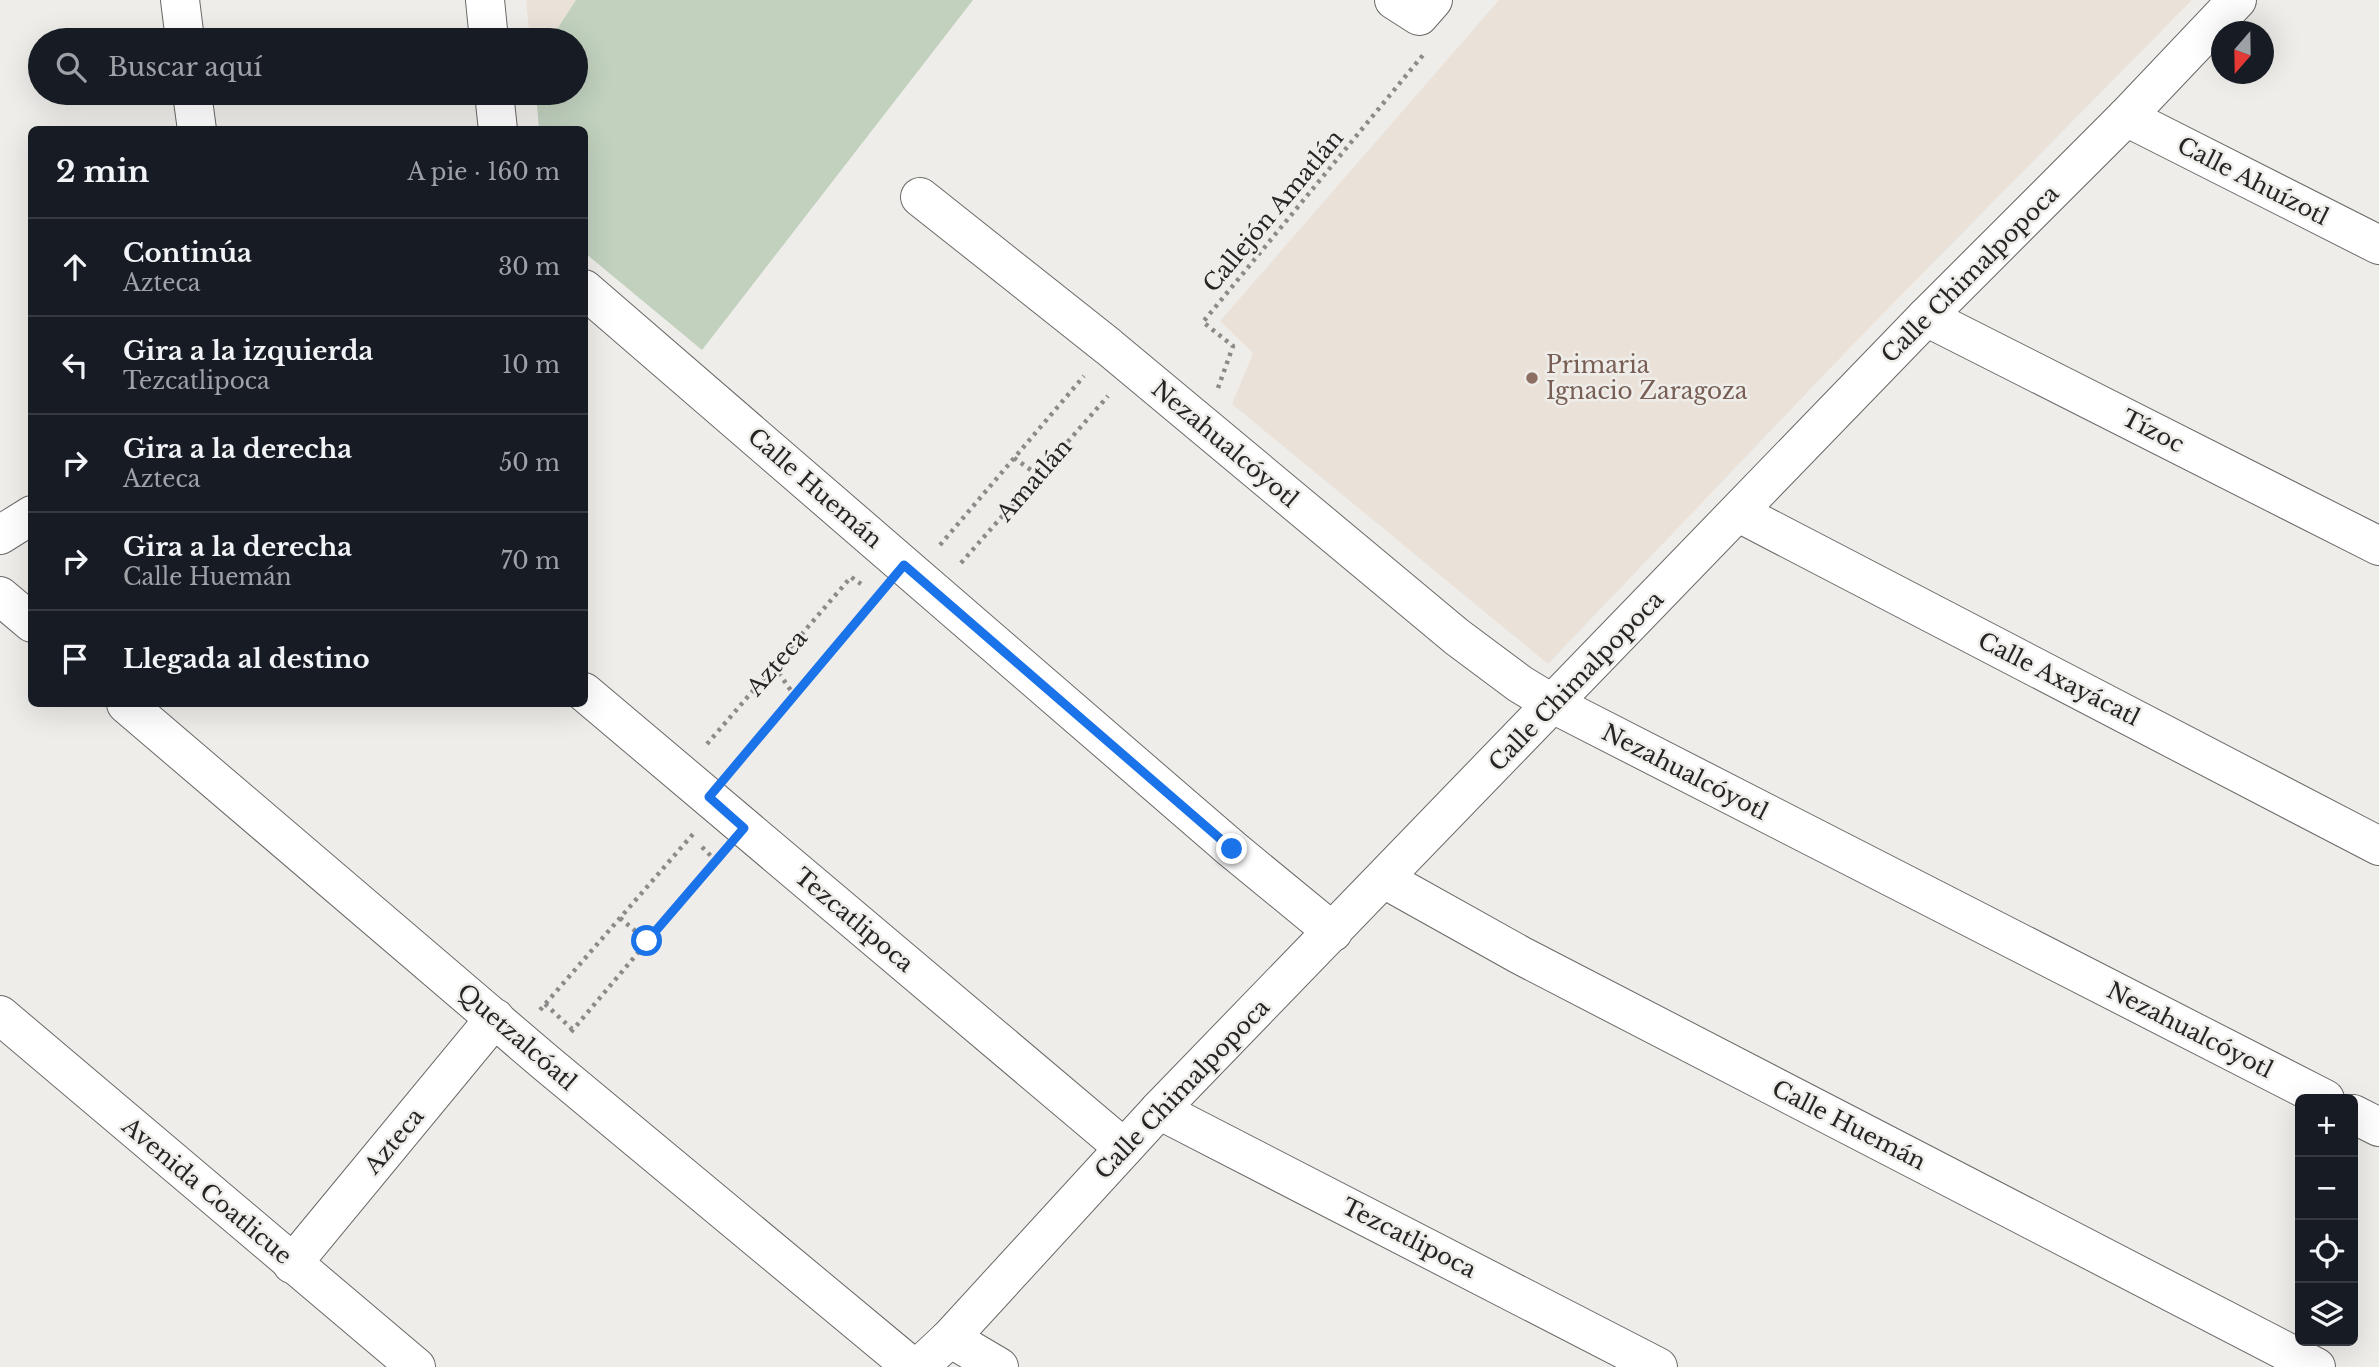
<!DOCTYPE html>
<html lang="es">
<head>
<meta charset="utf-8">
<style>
	:root { --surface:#171b24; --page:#242831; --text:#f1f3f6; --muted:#9ea1a6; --line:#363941 }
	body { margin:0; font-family:"Libre Baskerville",serif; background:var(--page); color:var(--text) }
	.controls { position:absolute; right:21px; bottom:21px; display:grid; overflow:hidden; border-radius:10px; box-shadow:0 7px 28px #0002 }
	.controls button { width:63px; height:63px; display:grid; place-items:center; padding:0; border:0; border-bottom:2px solid var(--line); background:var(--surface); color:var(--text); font:35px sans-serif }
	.compass { position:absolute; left:2211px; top:21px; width:63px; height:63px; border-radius:50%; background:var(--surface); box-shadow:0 7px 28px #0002; rotate:200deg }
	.stop { position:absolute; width:21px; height:21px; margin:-16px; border:5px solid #1a73e8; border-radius:50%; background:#fff }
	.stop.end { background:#1a73e8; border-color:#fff; box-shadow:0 2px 7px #0008 }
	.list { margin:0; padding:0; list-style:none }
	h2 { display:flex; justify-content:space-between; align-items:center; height:91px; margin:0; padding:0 28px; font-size:30px }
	h2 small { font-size:23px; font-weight:400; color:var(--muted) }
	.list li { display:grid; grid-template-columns:46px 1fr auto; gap:21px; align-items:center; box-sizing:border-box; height:98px; padding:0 28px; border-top:2px solid var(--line) }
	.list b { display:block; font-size:26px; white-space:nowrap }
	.list p { margin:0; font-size:23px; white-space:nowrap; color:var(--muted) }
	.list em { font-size:23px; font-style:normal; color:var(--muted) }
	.icon { flex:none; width:38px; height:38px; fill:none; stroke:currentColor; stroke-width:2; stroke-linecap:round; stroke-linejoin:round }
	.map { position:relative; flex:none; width:2379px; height:1367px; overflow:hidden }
	.search { position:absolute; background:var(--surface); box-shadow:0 7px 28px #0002; left:28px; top:28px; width:560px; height:77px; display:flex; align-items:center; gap:18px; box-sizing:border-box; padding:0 24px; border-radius:38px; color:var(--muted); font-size:26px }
	.panel { position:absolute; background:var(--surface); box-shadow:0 7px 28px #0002; left:28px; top:126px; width:560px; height:581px; border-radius:10px }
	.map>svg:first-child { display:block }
	.built { fill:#eae2d9 }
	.green { fill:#c1d1be }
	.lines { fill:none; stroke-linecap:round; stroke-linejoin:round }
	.street-casing { stroke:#6b6967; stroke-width:40 }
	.secondary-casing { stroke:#6b6967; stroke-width:40 }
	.path { stroke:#8d8b89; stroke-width:4.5; stroke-dasharray:3.5 5; stroke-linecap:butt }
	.street { stroke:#fff; stroke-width:38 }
	.secondary { stroke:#fff; stroke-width:38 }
	.route { stroke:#1a73e8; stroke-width:9 }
	.education-dot { fill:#8d6e63; stroke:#efedea; stroke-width:2.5 }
	.labels { text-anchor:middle; stroke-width:5; stroke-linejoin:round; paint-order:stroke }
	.street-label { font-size:23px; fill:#262524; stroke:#efedea }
	.education-label { font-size:23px; fill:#785e54; stroke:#efedea; text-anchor:start }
</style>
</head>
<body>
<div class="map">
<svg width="2379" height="1367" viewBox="0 0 2379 1367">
	<rect width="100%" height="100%" fill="#efedea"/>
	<g class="built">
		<path d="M 526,0 L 576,0 L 550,40 L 530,40 Z"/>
		<path d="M 1499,0 L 2192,0 L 1864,333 L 1548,664 L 1232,404 L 1253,353 L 1220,321 Z"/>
	</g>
	<path class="green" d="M 576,0 L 973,0 L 702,350 L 585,253 L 584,130 L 539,129 L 536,93 L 576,93 L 576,40 L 550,40 Z"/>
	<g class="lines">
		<g class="street-casing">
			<g id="street">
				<path d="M 180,0 L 185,40"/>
				<path d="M 485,0 L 489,40"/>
				<path d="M 1394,0 L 1419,16 L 1433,0"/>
				<path d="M 192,93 L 197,130"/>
				<path d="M 494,93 L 498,130"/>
				<path d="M 2126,117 L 2379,245"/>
				<path d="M 920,197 L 1109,347 L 1457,637 L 1520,684 L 1553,704 L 2325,1099"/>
				<path d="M 584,289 L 1232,849 L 1333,932"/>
				<path d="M 1926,317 L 2379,546"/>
				<path d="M 1739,513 L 2379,846"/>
				<path d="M 0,535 L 32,515"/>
				<path d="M 0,596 L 32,623"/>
				<path d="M 584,692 L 1124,1148"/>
				<path d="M 126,704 L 545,1062 L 912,1367"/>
				<path d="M 1384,879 L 1520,955 L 2316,1367"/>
				<path d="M 1159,1110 L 1658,1367"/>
				<path d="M 2353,1114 L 2379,1127"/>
				<path d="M 292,1264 L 495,1018"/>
				<path d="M 950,1338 L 999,1367"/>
			</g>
		</g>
		<g class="secondary-casing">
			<g id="secondary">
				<path d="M 0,1015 L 416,1367"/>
				<path d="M 919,1367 L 950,1338 L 1159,1110 L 1926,317 L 2126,117 L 2237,0"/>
			</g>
		</g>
		<g class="path">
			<path d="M 1218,388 L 1233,346 L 1203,322 L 1423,55"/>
			<path d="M 1014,458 L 1038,475"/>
			<path d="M 940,545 L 1084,376"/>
			<path d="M 961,563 L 1108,396"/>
			<path d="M 774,666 L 794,695"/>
			<path d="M 707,744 L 851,577 L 861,584"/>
			<path d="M 734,767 L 880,595"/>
			<path d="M 702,847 L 716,861"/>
			<path d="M 620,918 L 647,941"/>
			<path d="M 545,1004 L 572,1029"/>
			<path d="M 540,1010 L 693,834"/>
			<path d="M 571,1032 L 719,857"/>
		</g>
		<use href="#street" class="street"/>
		<use href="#secondary" class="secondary"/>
	</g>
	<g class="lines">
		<path class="route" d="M 647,941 L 744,828 L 709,797 L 904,565 L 1232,849"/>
	</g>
	<circle class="education-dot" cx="1532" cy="378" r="7"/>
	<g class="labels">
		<g class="street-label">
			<text transform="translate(2253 181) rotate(27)" y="8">Calle Ahuízotl</text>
			<text transform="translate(1273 211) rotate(-50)" y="8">Callejón Amatlán</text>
			<text transform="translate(1970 274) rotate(-45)" y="8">Calle Chimalpopoca</text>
			<text transform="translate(2153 431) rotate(27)" y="8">Tízoc</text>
			<text transform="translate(1225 444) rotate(40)" y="8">Nezahualcóyotl</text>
			<text transform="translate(1034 480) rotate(-49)" y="8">Amatlán</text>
			<text transform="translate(815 488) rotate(41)" y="8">Calle Huemán</text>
			<text transform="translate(777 663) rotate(-49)" y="8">Azteca</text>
			<text transform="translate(2059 679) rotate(27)" y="8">Calle Axayácatl</text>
			<text transform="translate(1576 681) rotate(-46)" y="8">Calle Chimalpopoca</text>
			<text transform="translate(1685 772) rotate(27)" y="8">Nezahualcóyotl</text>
			<text transform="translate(854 920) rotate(40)" y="8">Tezcatlipoca</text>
			<text transform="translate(2190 1030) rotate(27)" y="8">Nezahualcóyotl</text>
			<text transform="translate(517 1037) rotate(41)" y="8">Quetzalcóatl</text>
			<text transform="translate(1182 1089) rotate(-46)" y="8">Calle Chimalpopoca</text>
			<text transform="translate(1849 1125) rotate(27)" y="8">Calle Huemán</text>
			<text transform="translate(394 1141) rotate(-50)" y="8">Azteca</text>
			<text transform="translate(207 1191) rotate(40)" y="8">Avenida Coatlicue</text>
			<text transform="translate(1409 1238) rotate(27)" y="8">Tezcatlipoca</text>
		</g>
		<g class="education-label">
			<text x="1546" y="373">Primaria<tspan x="1546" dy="26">Ignacio Zaragoza</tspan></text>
		</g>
	</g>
</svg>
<div class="controls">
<button>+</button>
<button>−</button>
<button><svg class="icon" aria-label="locate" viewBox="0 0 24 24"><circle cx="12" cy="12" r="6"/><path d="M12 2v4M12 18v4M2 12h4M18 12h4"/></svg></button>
<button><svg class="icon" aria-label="layers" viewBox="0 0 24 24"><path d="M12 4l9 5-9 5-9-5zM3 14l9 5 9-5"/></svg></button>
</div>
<svg class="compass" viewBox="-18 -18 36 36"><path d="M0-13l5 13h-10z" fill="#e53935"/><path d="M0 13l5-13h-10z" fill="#9ea1a6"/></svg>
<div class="stop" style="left:647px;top:941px"></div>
<div class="stop end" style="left:1232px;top:849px"></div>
<div class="search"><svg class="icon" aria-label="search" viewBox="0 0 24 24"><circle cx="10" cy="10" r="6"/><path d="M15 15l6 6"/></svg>Buscar aquí</div>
<section class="panel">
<h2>2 min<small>A pie · 160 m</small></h2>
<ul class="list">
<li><svg class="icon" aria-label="ahead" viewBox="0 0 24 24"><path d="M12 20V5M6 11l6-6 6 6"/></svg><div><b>Continúa</b><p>Azteca</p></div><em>30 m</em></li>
<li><svg class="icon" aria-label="left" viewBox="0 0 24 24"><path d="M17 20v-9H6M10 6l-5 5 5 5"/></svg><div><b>Gira a la izquierda</b><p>Tezcatlipoca</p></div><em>10 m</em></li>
<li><svg class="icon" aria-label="right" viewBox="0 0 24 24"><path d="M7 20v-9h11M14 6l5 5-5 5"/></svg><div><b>Gira a la derecha</b><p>Azteca</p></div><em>50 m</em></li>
<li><svg class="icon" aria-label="right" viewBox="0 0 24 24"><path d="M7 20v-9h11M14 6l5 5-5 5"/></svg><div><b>Gira a la derecha</b><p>Calle Huemán</p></div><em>70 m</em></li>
<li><svg class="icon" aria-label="arrive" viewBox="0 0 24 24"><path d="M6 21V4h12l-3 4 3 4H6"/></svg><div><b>Llegada al destino</b></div></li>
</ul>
</section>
</div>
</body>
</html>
